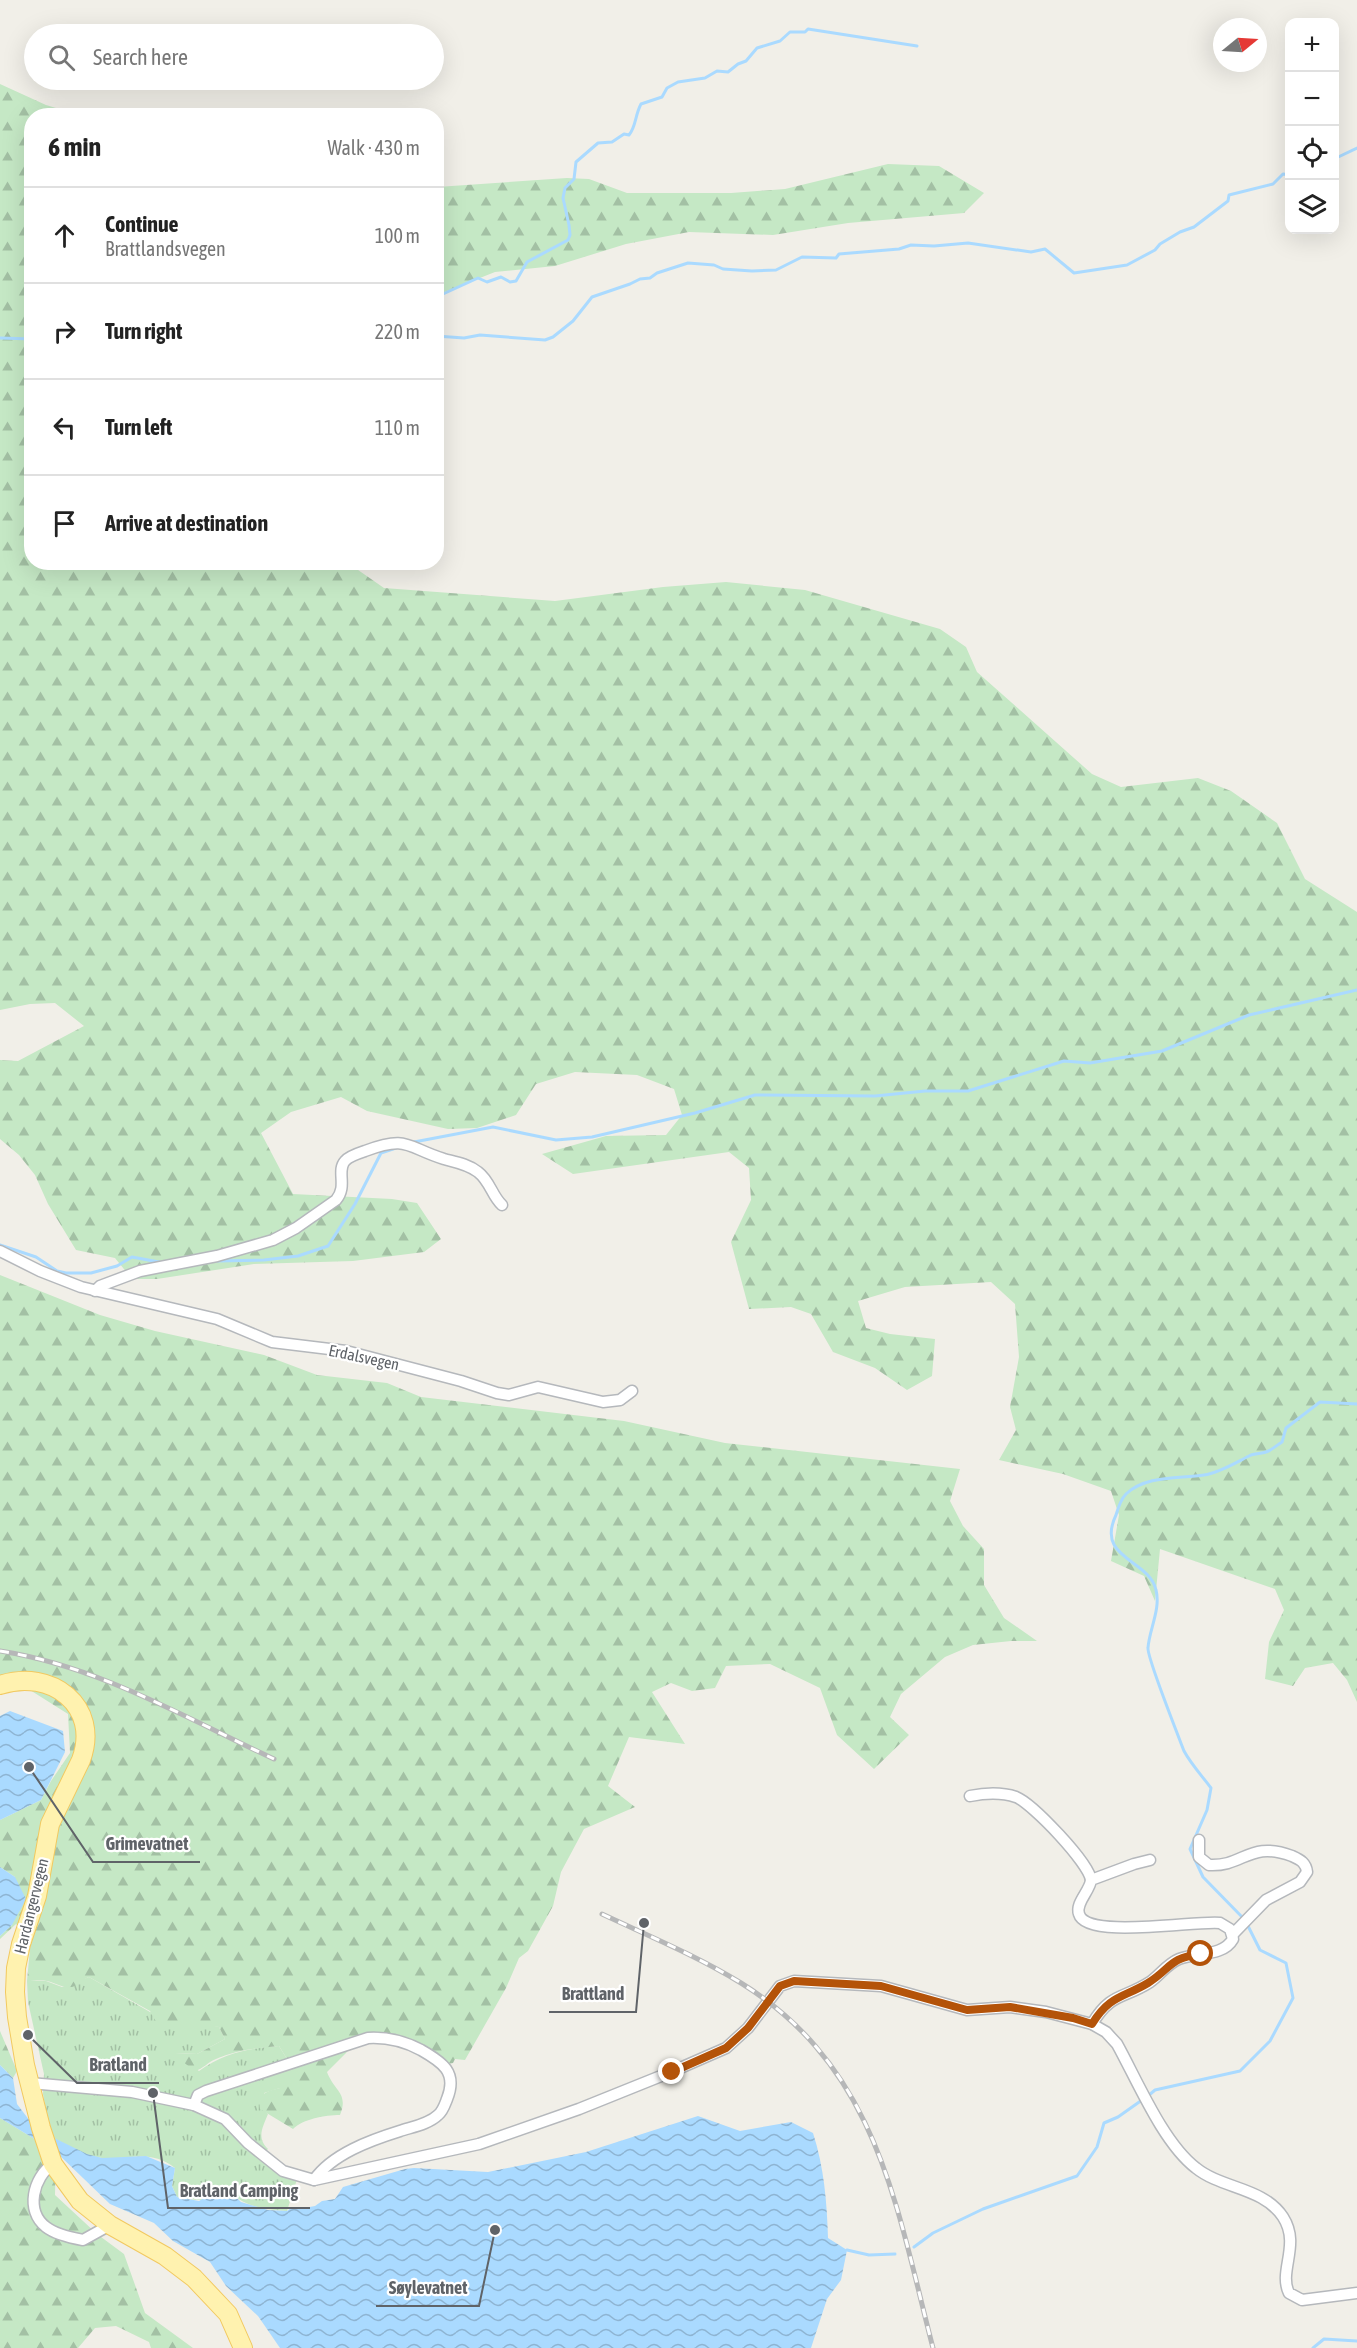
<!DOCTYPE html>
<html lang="en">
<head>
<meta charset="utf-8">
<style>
	:root { --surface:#fff; --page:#f6f6f6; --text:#222; --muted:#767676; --line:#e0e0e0 }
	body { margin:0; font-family:"Asap Condensed",sans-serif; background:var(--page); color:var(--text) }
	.controls { position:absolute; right:18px; top:18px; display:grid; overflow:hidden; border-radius:12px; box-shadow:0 6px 24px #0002 }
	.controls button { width:54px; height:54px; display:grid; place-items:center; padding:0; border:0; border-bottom:2px solid var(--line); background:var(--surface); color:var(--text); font:30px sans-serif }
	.compass { position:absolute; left:1213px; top:18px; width:54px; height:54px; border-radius:50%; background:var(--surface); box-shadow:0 6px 24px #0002; rotate:72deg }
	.stop { position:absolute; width:18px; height:18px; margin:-14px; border:4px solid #b45309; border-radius:50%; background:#fff }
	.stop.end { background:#b45309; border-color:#fff; box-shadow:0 2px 6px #0008 }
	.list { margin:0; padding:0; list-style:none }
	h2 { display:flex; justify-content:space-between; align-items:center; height:78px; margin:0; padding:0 24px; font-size:26px }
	h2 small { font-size:20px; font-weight:400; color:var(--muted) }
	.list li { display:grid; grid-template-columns:39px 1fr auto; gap:18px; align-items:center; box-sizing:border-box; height:96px; padding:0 24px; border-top:2px solid var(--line) }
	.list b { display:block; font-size:22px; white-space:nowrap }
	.list p { margin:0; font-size:20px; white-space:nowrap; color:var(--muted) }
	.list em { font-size:20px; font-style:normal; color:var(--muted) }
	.icon { flex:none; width:33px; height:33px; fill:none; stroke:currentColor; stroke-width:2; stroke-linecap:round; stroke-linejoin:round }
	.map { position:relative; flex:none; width:1357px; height:2348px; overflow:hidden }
	.search { position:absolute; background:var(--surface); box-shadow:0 6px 24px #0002; left:24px; top:24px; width:420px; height:66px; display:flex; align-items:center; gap:15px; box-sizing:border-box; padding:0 21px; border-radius:33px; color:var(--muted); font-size:22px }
	.panel { position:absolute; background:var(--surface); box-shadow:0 6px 24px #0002; left:24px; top:108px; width:420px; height:462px; border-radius:24px }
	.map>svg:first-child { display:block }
	.grass { fill:url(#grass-tufts) }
	.forest { fill:url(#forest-firs) }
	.water { fill:url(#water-waves) }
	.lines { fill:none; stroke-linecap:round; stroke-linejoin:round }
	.stream { stroke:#aadaff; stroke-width:3 }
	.minor-casing { stroke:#b5b8bc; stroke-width:13 }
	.primary-casing { stroke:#f2c960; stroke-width:20 }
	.minor { stroke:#fff; stroke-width:10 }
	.primary { stroke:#fff2af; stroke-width:18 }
	.rail-casing { stroke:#b6b7b8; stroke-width:5 }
	.rail { stroke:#fff; stroke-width:3; stroke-dasharray:9; stroke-linecap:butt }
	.route { stroke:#b45309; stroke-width:8 }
	.labels { text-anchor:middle; stroke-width:4.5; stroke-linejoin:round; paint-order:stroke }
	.street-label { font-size:16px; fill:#5f6368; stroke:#fff }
	.leader { fill:none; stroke:#5f6368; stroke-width:2 }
	.callout-dot { fill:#5f6368; stroke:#fff; stroke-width:2 }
	.callout-label { font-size:18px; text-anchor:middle; font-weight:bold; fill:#5f6368; stroke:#fff; stroke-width:4.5; stroke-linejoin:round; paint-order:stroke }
</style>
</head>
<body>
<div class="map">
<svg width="1357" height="2348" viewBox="0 0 1357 2348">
	<defs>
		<pattern id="grass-tufts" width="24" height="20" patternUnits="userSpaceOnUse" patternTransform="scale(1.5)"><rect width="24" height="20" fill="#c5e8c5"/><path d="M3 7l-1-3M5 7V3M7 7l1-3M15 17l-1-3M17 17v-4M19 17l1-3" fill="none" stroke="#a3c0a4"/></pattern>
		<pattern id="forest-firs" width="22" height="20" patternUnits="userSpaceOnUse" patternTransform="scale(1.5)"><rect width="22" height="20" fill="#c5e8c5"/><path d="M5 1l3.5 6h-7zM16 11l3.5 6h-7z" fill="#a3c0a4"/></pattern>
		<pattern id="water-waves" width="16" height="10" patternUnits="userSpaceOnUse" patternTransform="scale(1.5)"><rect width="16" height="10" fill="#aadaff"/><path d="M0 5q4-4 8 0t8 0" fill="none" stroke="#8eb4d2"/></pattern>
	</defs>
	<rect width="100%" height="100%" fill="#f1efe8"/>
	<path class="grass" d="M 89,1977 L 150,2012 L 219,2027 L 225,2039 L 197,2054 L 175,2053 L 199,2071 C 223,2053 250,2048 279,2046 L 287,2059 L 280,2088 L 264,2093 L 265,2111 L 268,2114 C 263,2127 256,2137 268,2149 L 264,2153 L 272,2160 L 299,2173 L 287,2211 C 271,2210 242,2207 233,2193 L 218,2193 C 206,2204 191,2199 177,2197 L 172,2186 L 175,2168 C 149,2148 129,2161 102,2158 C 84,2157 66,2144 50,2136 L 43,2094 L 44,2074 L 28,2002 L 27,1981 L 46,1981 L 62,1987 Z"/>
	<g class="forest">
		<path d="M 0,84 L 46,105 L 79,115 L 32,116 L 32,562 L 348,563 L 384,588 L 555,601 L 663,587 L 726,582 L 805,590 L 940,629 L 966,647 L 977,672 L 1092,774 L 1121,787 L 1198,778 L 1231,791 L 1277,823 L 1305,879 L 1357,912 L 1357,1702 L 1347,1680 L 1333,1663 L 1305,1668 L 1293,1686 L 1265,1679 L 1269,1642 L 1284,1610 L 1275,1589 L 1160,1549 L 1155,1601 L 1144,1576 L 1111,1561 L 1119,1515 L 1111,1491 L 1063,1474 L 999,1460 L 1016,1430 L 1010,1407 L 1019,1357 L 1015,1304 L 991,1282 L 905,1287 L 858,1301 L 866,1328 L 890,1334 L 935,1339 L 932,1376 L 907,1390 L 875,1368 L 833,1352 L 811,1314 L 791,1307 L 749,1309 L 731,1242 L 751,1200 L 749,1168 L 729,1152 L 573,1174 L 542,1154 L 606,1136 L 666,1135 L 682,1115 L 674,1089 L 637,1075 L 575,1072 L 536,1084 L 516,1115 L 477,1128 L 448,1129 L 367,1111 L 341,1097 L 291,1112 L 261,1133 L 293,1194 L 392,1199 L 417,1203 L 441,1239 L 424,1252 L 353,1261 L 254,1264 L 157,1279 L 132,1279 L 115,1258 L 76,1250 L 48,1204 L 35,1175 L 19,1155 L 0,1139 L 0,1060 L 18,1061 L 84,1026 L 55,1003 L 30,1004 L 0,1010 Z"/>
		<path d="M 888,164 L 939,166 L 984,193 L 964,213 L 848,223 L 773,235 L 689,232 L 626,244 L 555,266 L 495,272 L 437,295 L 437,187 L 567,178 L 589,179 L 627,193 L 731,193 L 785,189 Z"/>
		<path d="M 0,1275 L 100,1315 L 155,1331 L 264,1355 L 317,1375 L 387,1383 L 421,1397 L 624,1421 L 725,1443 L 960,1469 L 950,1501 L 963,1526 L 984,1549 L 984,1585 L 1004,1618 L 1037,1641 L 1011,1641 L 973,1645 L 945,1657 L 901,1694 L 890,1717 L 909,1735 L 874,1769 L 837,1735 L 820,1688 L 770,1664 L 726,1666 L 715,1688 L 692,1691 L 671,1683 L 652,1692 L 685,1744 L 629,1737 L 608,1786 L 635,1807 L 584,1829 L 561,1872 L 553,1906 L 528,1951 L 519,1958 L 506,1988 L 465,2060 L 455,2059 L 453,2063 L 447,2064 L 419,2044 L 357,2039 L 346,2053 L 327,2072 C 334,2091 349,2093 340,2115 C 325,2115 303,2119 293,2129 L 260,2109 C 257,2093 268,2091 280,2088 L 278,2075 L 287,2059 L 279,2046 C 258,2048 236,2050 216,2059 C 208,2062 203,2069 195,2071 L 174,2055 L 175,2053 L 197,2054 L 225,2039 L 219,2027 L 155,2020 L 150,2011 L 89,1977 C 82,1979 80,1985 72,1987 C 62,1988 56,1983 47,1981 C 41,1980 33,1981 27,1981 L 31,1938 L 16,1924 L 0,1939 L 0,1936 L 12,1925 L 15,1877 L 0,1867 L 0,1820 L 41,1800 L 51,1781 L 70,1753 L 68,1714 L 22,1685 L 0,1679 Z"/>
		<path d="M 0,2031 L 17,2071 L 13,2078 L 0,2065 Z"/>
		<path d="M 0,2118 L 56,2152 L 55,2195 L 97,2234 L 124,2254 L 145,2313 L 193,2348 L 151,2348 L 149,2342 L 116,2326 L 95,2328 L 78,2348 L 0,2348 Z"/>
	</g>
	<g class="water">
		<path d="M 10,1711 L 63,1731 L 65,1752 L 41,1800 L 0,1820 L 0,1716 Z"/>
		<path d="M 0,1867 L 15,1877 L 26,1899 L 12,1925 L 0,1936 Z"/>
		<path d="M 0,2065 L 13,2078 L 17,2104 L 33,2125 L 50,2136 L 87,2154 L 102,2158 L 146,2156 L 175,2168 L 172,2186 L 177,2197 L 199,2201 L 208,2196 L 214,2196 L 221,2189 L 230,2191 L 241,2202 L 268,2210 L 287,2211 L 291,2208 L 304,2208 L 315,2206 L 322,2201 L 335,2199 L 343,2187 L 405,2169 L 414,2168 L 488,2172 L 586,2152 L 698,2116 L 740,2131 L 791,2122 L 813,2133 C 824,2167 827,2202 828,2238 L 847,2250 L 841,2280 L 827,2299 L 811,2348 L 280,2348 L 258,2316 L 226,2286 L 210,2262 L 173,2241 L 154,2223 L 110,2204 L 56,2152 L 0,2118 Z"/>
	</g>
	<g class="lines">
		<g class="stream">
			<path d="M 1334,159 L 1357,148"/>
			<path d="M 436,295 L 443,294 L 478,278 L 487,282 L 501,277 L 510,282 L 516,281 L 527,262 L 568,240 L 570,235 L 569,225 L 563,198 L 565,188 L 574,179 L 576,162 L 598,143 L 612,142 L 624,134 L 629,135 C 636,127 635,115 641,104 L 662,97 L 667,88 L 678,82 L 705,78 L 717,71 L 728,72 L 738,64 L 746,61 L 757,48 L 780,41 L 790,32 L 805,32 L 808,29 L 917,46"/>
			<path d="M 436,336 L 464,338 L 480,335 L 545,340 L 553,337 L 573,321 L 592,297 L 630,284 L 640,279 L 650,278 L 657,273 L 688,263 L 714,265 L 723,269 L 752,271 L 776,270 L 802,257 L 836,258 L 839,254 L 899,249 L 911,245 L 934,246 L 968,243 L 1031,252 L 1045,249 L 1074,273 L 1127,265 L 1155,250 L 1160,244 L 1180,232 L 1194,227 L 1228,201 L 1229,195 L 1273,184 L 1283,174 L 1290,175"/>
			<path d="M 0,338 L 32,339"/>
			<path d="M 414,1142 L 493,1127 L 556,1140 L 592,1137 L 695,1113 L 755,1095 L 875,1096 L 925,1091 L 968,1091 L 1064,1061 L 1090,1063 L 1162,1051 L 1249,1015 L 1357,990"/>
			<path d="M 0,1245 L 36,1257 L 57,1271 L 66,1273 L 91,1273 L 117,1266 L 132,1257 L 159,1262"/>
			<path d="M 217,1261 L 264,1260 L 298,1256 L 328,1246 L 355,1204 L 381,1153 L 396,1148"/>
			<path d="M 1244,1919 L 1203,1877 L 1190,1849 L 1207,1810 L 1211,1788 C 1202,1776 1191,1764 1184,1751 C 1179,1738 1147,1657 1148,1648 C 1149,1630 1161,1609 1156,1590 C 1149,1559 1095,1559 1116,1515 C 1118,1508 1121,1499 1126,1494 C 1146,1475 1179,1479 1204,1475 C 1219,1473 1235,1463 1249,1456 C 1254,1453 1261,1454 1266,1452 C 1272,1450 1277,1445 1282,1442 L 1286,1428 L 1320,1402 L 1357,1404"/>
			<path d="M 1148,2096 L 1155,2090 L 1240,2071 L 1270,2041 L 1293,1998 L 1286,1963 L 1260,1950 L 1247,1924"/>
			<path d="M 914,2247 L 933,2233 L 983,2209 L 1077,2176 L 1097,2147 L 1104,2123 L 1118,2117 L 1142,2100"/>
			<path d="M 847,2250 L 869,2255 L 895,2254"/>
			<path d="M 1313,2348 L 1324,2339 L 1357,2341"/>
		</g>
		<g class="minor-casing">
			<g id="minor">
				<path d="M 0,1251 L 40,1271 L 81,1287 L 217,1319 L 272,1342 L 346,1351 L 461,1381 L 497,1393 L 509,1395 L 538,1387 L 603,1402 L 620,1400 L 632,1391"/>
				<path d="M 95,1291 L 100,1286 L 140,1271 L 217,1256 L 273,1240 L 296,1228 L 336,1200 C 348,1186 336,1171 345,1161 C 349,1156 359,1153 365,1151 C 408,1135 406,1147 444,1159 C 455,1162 468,1164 478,1172 C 490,1181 492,1196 502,1205"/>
				<path d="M 970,1796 C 985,1793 1001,1792 1016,1797 C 1033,1804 1089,1863 1091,1880"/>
				<path d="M 1199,1840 L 1199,1857 L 1209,1865 C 1244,1867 1249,1840 1292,1856 C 1301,1860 1306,1863 1307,1872 L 1300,1882 L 1266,1900 L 1233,1934"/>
				<path d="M 1092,2024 C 1111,1992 1124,1999 1150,1982 C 1160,1975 1167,1964 1179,1959 C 1196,1952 1223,1957 1233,1939 L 1230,1929 L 1220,1923 C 1198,1920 1086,1940 1079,1914 C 1075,1903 1090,1891 1091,1880 L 1134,1864 L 1150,1860"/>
				<path d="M 30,2083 L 132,2092 L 194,2105 L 225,2119 L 248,2143 L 283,2171 L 314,2180 L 479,2144 L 579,2109 L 671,2072 L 726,2048 L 748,2028 L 780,1986 L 794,1981 L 881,1986 L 967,2010 L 1010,2007 L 1046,2012 L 1092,2024 L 1106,2032 L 1117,2044 C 1137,2080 1163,2143 1196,2168 C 1222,2189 1263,2187 1283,2217 C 1301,2245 1278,2271 1289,2293 L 1302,2300 L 1357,2293"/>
				<path d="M 194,2105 L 198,2095 L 206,2091 L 368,2038 C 386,2037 404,2041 421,2050 C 442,2062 458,2072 447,2099 C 445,2104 443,2111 438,2115 C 429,2124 412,2127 400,2131 C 371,2140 332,2154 314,2180"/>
				<path d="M 53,2164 C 33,2177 25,2211 46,2227 C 55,2234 72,2238 83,2240 L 110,2225"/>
			</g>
		</g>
		<g class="primary-casing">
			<path id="primary" d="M 0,1685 C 51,1668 101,1706 81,1760 L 50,1824 L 37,1896 L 21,1944 L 16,1968 L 15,1992 L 17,2017 L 25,2065 L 41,2128 L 53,2164 L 80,2201 L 110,2225 L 165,2256 L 194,2278 L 228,2314 L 243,2348"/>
		</g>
		<use href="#minor" class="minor"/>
		<use href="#primary" class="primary"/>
		<g class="rail-casing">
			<g id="rail">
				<path d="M 0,1651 C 98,1666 186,1718 274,1759"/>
				<path d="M 602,1914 C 649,1936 697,1956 741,1983 C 878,2068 896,2206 933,2348"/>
			</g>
		</g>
		<use href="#rail" class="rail"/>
	</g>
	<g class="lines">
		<path class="route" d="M 672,2072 L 726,2048 L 748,2028 L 780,1986 L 794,1981 L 881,1986 L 967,2010 L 1010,2007 L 1073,2018 L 1092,2024 C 1110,1995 1123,1998 1148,1983 C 1172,1968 1168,1958 1201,1954"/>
	</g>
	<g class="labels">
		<g class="street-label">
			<text transform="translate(364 1357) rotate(12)" y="6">Erdalsvegen</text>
			<text transform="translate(31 1906) rotate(-76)" y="6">Hardangervegen</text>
		</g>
	</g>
	<path class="leader" d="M29 1767L93 1862H200M644 1923L636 2012H549M28 2035L77 2083H159M153 2093L168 2208H310M495 2230L479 2306H376"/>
	<g class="callout-dot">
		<circle cx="29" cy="1767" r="6"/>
		<circle cx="644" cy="1923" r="6"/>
		<circle cx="28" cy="2035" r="6"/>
		<circle cx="153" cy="2093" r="6"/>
		<circle cx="495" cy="2230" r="6"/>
	</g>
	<g class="callout-label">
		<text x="147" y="1850">Grimevatnet</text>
		<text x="593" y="2000">Brattland</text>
		<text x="118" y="2071">Bratland</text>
		<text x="239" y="2197">Bratland Camping</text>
		<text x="428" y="2294">Søylevatnet</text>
	</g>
</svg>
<div class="controls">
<button>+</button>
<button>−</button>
<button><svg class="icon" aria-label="locate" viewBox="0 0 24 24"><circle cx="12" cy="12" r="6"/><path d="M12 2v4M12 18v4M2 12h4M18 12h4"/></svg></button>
<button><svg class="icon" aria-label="layers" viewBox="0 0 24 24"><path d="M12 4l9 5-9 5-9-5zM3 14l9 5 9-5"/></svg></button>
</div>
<svg class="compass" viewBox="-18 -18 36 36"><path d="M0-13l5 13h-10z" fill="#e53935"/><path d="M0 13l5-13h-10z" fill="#767676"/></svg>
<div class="stop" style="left:1201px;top:1954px"></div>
<div class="stop end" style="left:672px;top:2072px"></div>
<div class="search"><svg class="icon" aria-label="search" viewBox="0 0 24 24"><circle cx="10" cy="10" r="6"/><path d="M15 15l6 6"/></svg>Search here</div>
<section class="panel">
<h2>6 min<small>Walk · 430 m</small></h2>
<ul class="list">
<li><svg class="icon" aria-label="ahead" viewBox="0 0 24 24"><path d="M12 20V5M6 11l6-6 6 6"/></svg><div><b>Continue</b><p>Brattlandsvegen</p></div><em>100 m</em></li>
<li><svg class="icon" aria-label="right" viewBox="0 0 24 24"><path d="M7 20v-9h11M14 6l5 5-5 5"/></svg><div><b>Turn right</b></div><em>220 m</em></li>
<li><svg class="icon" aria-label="left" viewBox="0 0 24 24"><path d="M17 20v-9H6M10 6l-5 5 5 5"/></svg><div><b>Turn left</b></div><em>110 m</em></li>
<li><svg class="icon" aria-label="arrive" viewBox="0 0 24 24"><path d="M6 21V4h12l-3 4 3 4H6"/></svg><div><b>Arrive at destination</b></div></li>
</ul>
</section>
</div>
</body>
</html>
